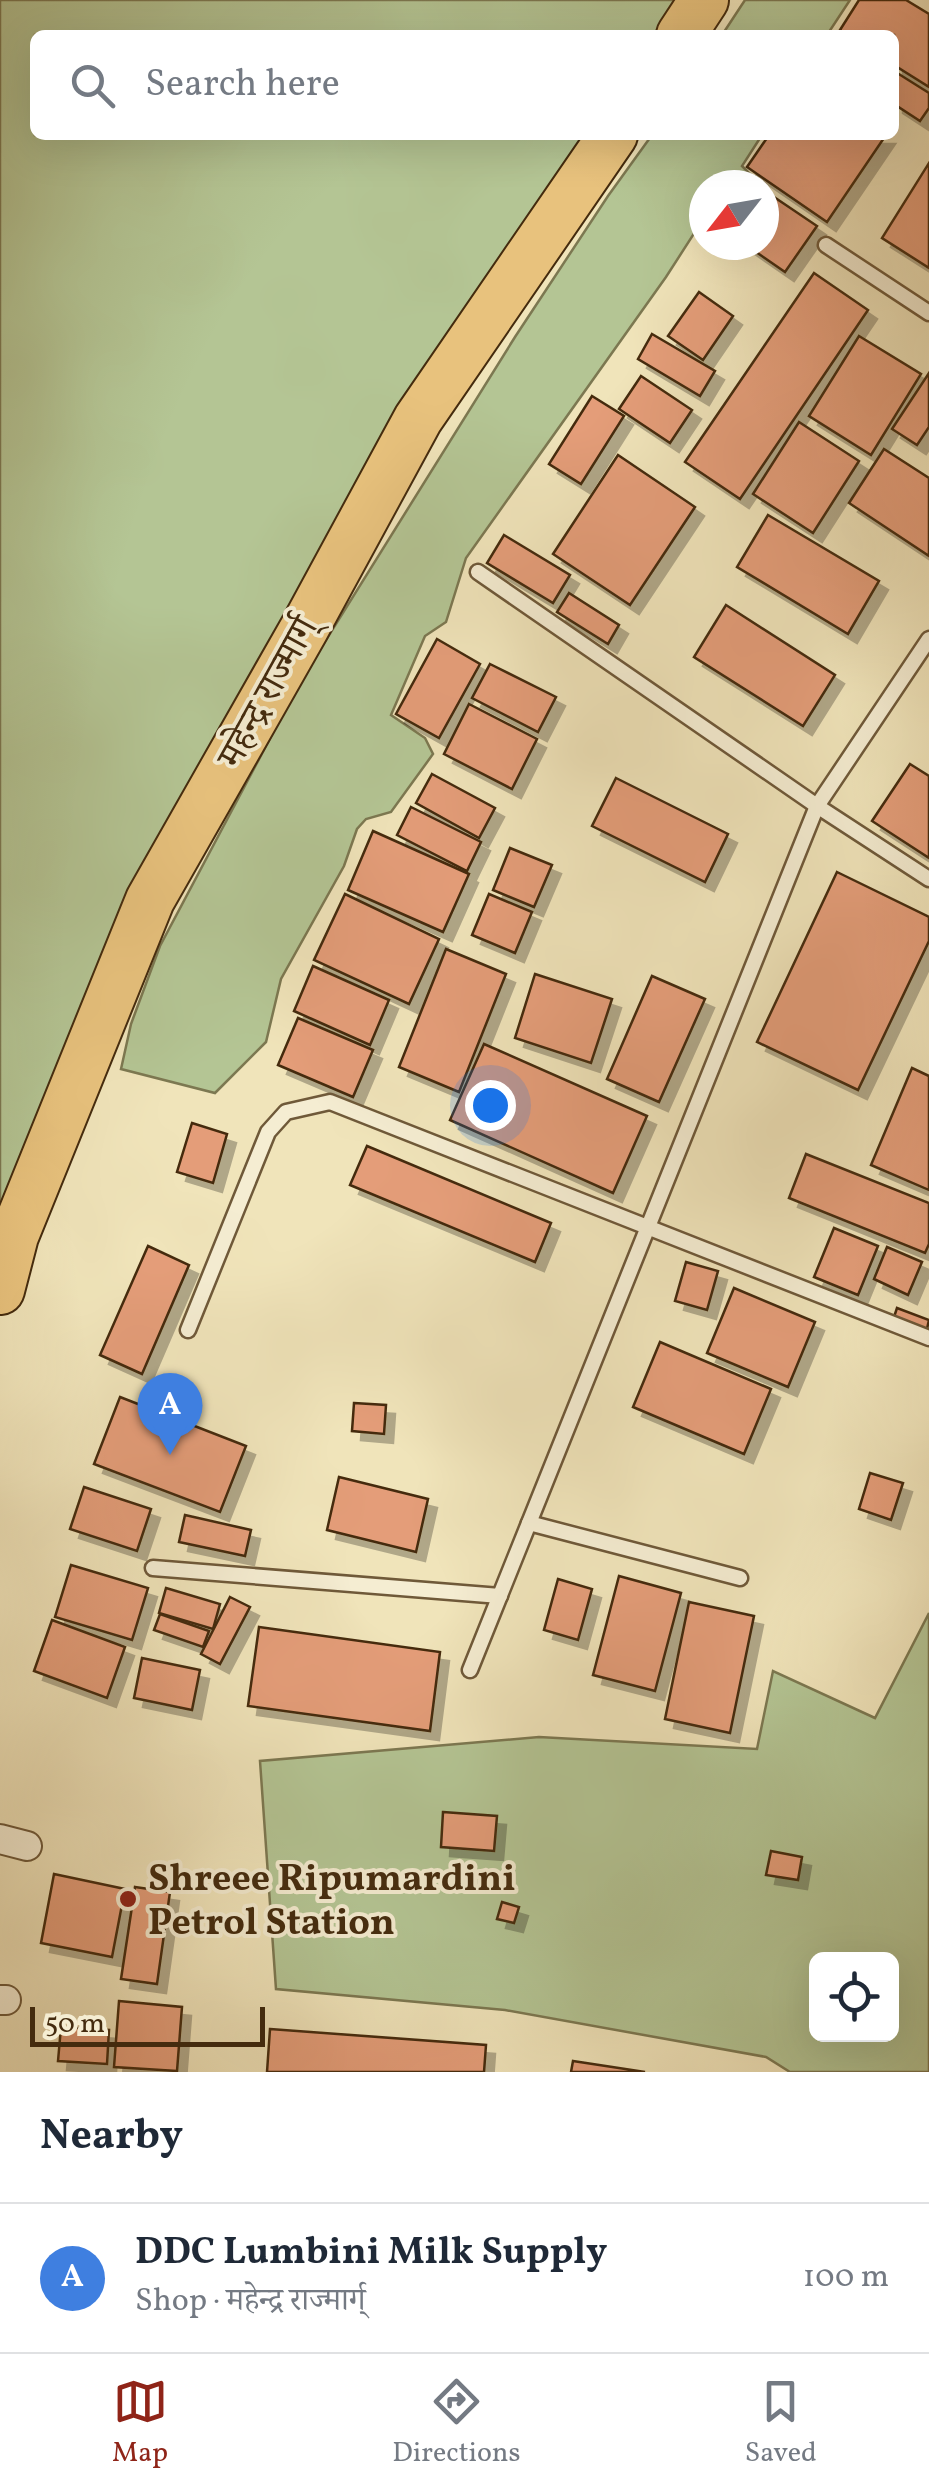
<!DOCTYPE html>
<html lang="en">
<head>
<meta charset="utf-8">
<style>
	:root { --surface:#fff; --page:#f6f6f7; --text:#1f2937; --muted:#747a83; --line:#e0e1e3; --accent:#8f2418 }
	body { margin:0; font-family:Vollkorn,"Noto Serif Devanagari",serif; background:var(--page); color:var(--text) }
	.controls { position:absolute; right:30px; bottom:30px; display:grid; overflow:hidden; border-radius:15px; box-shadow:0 10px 40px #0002 }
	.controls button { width:90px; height:90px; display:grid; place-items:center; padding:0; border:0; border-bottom:2px solid var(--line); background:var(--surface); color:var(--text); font:50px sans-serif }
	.compass { position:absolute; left:689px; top:170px; width:90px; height:90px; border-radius:50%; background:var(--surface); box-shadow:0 10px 40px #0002; rotate:239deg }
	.scale { position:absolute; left:30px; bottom:25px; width:235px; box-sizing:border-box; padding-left:10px; border:5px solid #442b0e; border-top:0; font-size:28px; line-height:35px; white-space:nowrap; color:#442b0e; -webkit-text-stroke:8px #f5edd2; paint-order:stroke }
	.you { position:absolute; left:490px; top:1105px; width:35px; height:35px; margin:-25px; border:8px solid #fff; border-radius:50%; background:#1a73e8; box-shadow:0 0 0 15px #1a73e833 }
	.badge { display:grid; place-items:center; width:65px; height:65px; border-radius:50%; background:var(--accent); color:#fff; font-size:32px; font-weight:700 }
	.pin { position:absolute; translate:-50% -82px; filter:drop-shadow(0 2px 5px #0008) }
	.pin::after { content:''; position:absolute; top:52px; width:35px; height:30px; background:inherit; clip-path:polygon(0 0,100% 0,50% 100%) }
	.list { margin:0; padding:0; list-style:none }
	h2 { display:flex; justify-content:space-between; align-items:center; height:130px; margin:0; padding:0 40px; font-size:42px }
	h2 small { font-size:32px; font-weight:400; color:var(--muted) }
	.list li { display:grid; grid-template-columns:65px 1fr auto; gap:30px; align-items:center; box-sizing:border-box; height:150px; padding:0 40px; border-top:2px solid var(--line) }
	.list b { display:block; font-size:38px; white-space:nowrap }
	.list p { margin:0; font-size:32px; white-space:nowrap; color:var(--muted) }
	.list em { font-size:32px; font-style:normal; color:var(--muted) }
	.icon { flex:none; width:55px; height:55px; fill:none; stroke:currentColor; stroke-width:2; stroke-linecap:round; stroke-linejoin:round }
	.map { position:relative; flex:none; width:929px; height:2072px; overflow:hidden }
	.search { position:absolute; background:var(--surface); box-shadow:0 10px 40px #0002; left:30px; right:30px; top:30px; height:110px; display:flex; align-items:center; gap:25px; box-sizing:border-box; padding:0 35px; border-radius:15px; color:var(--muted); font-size:38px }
	.sheet { height:280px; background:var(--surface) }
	nav { display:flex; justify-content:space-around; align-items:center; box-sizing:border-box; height:140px; border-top:2px solid var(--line); background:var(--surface); font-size:28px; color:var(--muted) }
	nav a { display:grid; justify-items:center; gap:5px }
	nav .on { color:var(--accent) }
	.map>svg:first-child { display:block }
	.green { fill:#b4c594; stroke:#7c7851; stroke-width:2.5; fill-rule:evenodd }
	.building { fill:#e49d79; stroke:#442b0e; stroke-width:2.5; filter:url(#shadow) }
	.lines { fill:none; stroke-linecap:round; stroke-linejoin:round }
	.service-casing { stroke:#6f5939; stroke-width:19 }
	.minor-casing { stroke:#6f5939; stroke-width:32 }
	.trunk-casing { stroke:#442b0e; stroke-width:52 }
	.service { stroke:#f5edd2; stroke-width:14 }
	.minor { stroke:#f5edd2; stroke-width:28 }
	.trunk { stroke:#e8c27d; stroke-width:48 }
	.poi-dot { fill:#8f2418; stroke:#f5edd2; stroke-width:4 }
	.labels { text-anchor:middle; stroke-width:8; stroke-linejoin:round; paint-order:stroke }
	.street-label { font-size:38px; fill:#442b0e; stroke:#f5edd2 }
	.poi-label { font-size:38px; font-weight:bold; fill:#442b0e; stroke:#f5edd2; text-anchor:start }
</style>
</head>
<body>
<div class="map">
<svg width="929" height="2072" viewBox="0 0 929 2072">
	<defs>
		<filter id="shadow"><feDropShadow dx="9" dy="9" stdDeviation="0" flood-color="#0004"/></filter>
	</defs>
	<rect width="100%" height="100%" fill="#f0e4ba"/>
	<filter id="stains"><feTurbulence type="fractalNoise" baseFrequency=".002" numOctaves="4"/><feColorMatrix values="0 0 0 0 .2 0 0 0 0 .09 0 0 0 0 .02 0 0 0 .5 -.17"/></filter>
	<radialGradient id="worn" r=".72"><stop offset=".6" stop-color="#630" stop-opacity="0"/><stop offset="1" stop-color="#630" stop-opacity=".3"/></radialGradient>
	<g class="green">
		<path d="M 0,0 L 685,0 L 661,35 L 35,35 L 35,135 L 592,135 L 0,1212 Z"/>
		<path d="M 745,0 L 850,0 L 827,35 L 722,35 Z"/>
		<path d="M 652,135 L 762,135 L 742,166 L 761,185 L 704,185 L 704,218 L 666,277 L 466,558 L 446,622 L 425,636 L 391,715 L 425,738 L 433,754 L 391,812 L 366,819 L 357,829 L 344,866 L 281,979 L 266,1042 L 215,1093 L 121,1069 L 131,1024 L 160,946 L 301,680 L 515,337 L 608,196 Z"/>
		<path d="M 929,1613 L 929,2072 L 790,2072 L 766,2057 L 505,2010 L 276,1989 L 260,1761 L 539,1737 L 757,1749 L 773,1671 L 875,1718 ZM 816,1960 L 892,1960 L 892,2034 L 816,2034 Z"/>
	</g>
	<g class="building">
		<path d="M 859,0 L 906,0 L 929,14 L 929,87 L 894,65 L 894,35 L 847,35 L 840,30 Z"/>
		<path d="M 894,71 L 929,93 L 929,108 L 920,121 L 894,104 Z"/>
		<path d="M 769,135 L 886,135 L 827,222 L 747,167 Z"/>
		<path d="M 929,163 L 929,268 L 882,238 Z"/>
		<path d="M 774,197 L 817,226 L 785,272 L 746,245 L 764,245 L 764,212 Z"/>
		<path d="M 814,273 L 868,310 L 740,499 L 685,462 Z"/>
		<path d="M 699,292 L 733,316 L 703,360 L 668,336 Z"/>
		<path d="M 652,334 L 715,371 L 700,396 L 638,359 Z"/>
		<path d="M 859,336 L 921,374 L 871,455 L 809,416 Z"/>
		<path d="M 929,373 L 929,427 L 917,445 L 892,429 Z"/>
		<path d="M 641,376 L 692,410 L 670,443 L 619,409 Z"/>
		<path d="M 592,396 L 624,416 L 581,484 L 549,464 Z"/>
		<path d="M 799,422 L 859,461 L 813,533 L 753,494 Z"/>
		<path d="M 884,449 L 929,478 L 929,556 L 849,503 Z"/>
		<path d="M 618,455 L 695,507 L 630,605 L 553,554 Z"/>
		<path d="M 768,515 L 879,581 L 848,634 L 737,567 Z"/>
		<path d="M 504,535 L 570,575 L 553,603 L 487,563 Z"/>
		<path d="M 569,593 L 619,625 L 608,644 L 557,612 Z"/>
		<path d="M 726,605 L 835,675 L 803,726 L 694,657 Z"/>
		<path d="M 437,639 L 480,664 L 439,738 L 396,714 Z"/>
		<path d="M 490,664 L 556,697 L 538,732 L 472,698 Z"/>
		<path d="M 469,704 L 537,739 L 512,789 L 444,754 Z"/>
		<path d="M 910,764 L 929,776 L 929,858 L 872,821 Z"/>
		<path d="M 432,774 L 495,808 L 479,838 L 416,803 Z"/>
		<path d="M 616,778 L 728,834 L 705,882 L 592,826 Z"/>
		<path d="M 411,807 L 481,842 L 467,871 L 397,835 Z"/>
		<path d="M 373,831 L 469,874 L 443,932 L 348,890 Z"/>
		<path d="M 510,848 L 552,865 L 534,907 L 493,890 Z"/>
		<path d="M 837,872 L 929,917 L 929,941 L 858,1090 L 757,1042 Z"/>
		<path d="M 345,894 L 439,939 L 409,1004 L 314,960 Z"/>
		<path d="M 489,894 L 532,912 L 515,953 L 472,935 Z"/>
		<path d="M 446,949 L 506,974 L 459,1092 L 399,1067 Z"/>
		<path d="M 313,966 L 389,1000 L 370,1045 L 294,1011 Z"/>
		<path d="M 535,974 L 612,999 L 591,1063 L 515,1038 Z"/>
		<path d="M 652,976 L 705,999 L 659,1102 L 607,1079 Z"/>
		<path d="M 298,1018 L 373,1050 L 353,1097 L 278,1065 Z"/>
		<path d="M 484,1044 L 647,1116 L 613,1193 L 450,1120 Z"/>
		<path d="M 912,1068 L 929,1076 L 929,1190 L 871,1165 Z"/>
		<path d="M 192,1123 L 227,1134 L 213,1183 L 177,1172 Z"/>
		<path d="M 367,1146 L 551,1223 L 535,1262 L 350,1185 Z"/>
		<path d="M 806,1154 L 929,1203 L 929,1244 L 925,1253 L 789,1198 Z"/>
		<path d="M 834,1228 L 878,1246 L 858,1295 L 814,1277 Z"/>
		<path d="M 148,1246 L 189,1265 L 142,1374 L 100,1355 Z"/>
		<path d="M 887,1247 L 922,1262 L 908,1295 L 874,1279 Z"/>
		<path d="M 686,1262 L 718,1271 L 707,1310 L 675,1301 Z"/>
		<path d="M 734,1288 L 815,1322 L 788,1387 L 707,1353 Z"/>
		<path d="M 897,1308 L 929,1320 L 926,1333 L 893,1320 Z"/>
		<path d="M 660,1342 L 771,1389 L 744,1454 L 633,1407 Z"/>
		<path d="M 120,1397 L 246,1446 L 220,1512 L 94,1464 Z"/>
		<path d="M 354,1403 L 386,1405 L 384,1434 L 352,1431 Z"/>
		<path d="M 870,1473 L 903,1483 L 891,1520 L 859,1509 Z"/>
		<path d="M 339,1477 L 428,1499 L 416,1552 L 327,1530 Z"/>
		<path d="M 84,1487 L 151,1509 L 137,1551 L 70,1529 Z"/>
		<path d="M 185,1515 L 251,1530 L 245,1556 L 179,1542 Z"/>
		<path d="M 71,1565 L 148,1588 L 132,1640 L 55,1617 Z"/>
		<path d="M 619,1576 L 681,1593 L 655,1691 L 593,1675 Z"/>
		<path d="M 558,1579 L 592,1589 L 578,1640 L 544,1630 Z"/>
		<path d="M 166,1588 L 220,1604 L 213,1629 L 159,1613 Z"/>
		<path d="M 230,1597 L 250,1607 L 220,1664 L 201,1654 Z"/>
		<path d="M 689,1602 L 754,1616 L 730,1733 L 665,1719 Z"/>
		<path d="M 160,1614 L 209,1631 L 203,1647 L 154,1630 Z"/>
		<path d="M 52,1620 L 125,1647 L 107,1698 L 34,1671 Z"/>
		<path d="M 259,1627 L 440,1652 L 430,1731 L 248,1706 Z"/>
		<path d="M 142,1658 L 200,1670 L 192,1710 L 134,1698 Z"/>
		<path d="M 443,1812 L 497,1816 L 494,1851 L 441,1847 Z"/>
		<path d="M 771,1851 L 802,1857 L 798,1880 L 766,1875 Z"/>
		<path d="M 54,1874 L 125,1889 L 112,1957 L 41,1943 Z"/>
		<path d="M 135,1887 L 170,1892 L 157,1984 L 121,1979 Z"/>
		<path d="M 502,1902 L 519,1907 L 514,1923 L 497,1919 Z"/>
		<path d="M 119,2001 L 182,2007 L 177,2071 L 114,2067 Z"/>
		<path d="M 61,2027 L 109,2030 L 107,2064 L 58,2061 Z"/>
		<path d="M 270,2029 L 486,2045 L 484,2072 L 267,2072 Z"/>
		<path d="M 573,2061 L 645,2072 L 571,2072 Z"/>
	</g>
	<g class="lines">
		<g class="service-casing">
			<g id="service">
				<path d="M 826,245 L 929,313"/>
				<path d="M 478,572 L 817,806 L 929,879"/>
				<path d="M 188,1330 L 268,1132 L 286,1112 L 330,1102 L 929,1338"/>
				<path d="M 529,1523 L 740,1578"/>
				<path d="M 153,1568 L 500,1596"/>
				<path d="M 470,1670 L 817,806 L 929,639"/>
			</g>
		</g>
		<g class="minor-casing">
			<g id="minor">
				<path d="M 0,1839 L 27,1846"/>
				<path d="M 0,2000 L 6,2000"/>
			</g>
		</g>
		<g class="trunk-casing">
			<g id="trunk">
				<path d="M 681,35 L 704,0"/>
				<path d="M 0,1290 L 14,1236 L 150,900 L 304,629 L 418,419 L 613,135"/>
			</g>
		</g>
		<use href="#service" class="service"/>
		<use href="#minor" class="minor"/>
		<use href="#trunk" class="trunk"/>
	</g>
	<circle class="poi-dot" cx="128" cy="1899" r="10"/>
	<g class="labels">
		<g class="street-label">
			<text transform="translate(267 692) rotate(-61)" y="13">महेन्द्र राज्मार्ग्</text>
		</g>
		<g class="poi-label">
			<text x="148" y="1890">Shreee Ripumardini<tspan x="148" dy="44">Petrol Station</tspan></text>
		</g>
	</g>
	<rect width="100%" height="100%" filter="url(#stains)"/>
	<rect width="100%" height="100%" fill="url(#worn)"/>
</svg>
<div class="controls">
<button><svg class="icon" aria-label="locate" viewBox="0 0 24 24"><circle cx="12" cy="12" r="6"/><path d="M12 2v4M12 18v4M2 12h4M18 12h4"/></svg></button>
</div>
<svg class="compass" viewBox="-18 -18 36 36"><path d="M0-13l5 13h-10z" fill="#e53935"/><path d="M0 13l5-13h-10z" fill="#747a83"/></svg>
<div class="scale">50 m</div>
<div class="you"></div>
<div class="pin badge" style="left:170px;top:1455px;background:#3f7fe0">A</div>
<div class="search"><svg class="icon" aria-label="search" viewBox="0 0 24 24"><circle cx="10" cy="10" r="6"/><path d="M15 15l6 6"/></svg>Search here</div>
</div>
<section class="sheet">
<h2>Nearby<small></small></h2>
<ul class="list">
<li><span class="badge" style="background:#3f7fe0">A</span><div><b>DDC Lumbini Milk Supply</b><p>Shop · महेन्द्र राज्मार्ग्</p></div><em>100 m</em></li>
</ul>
</section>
<nav>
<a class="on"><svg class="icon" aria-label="map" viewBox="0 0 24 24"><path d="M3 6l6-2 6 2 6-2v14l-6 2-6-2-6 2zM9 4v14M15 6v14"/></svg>Map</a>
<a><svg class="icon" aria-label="directions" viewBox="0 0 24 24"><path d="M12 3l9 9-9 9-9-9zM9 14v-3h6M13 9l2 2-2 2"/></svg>Directions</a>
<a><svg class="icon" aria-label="saved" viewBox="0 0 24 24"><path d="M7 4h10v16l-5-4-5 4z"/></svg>Saved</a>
</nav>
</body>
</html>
